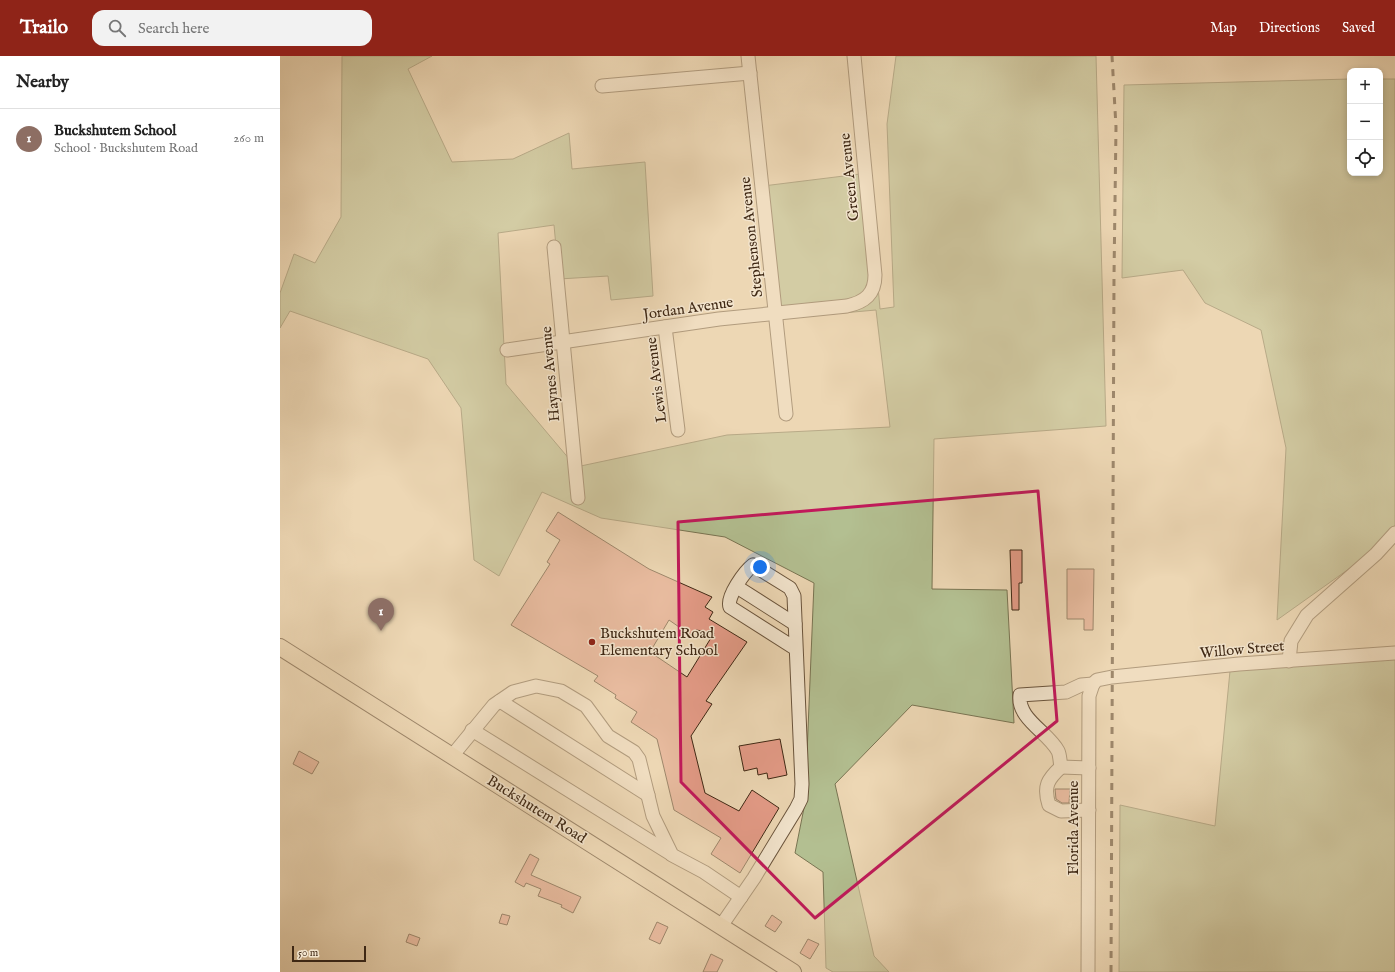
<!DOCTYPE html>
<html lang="en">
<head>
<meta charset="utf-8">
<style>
	:root { --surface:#fff; --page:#f2f2f2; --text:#222; --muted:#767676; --line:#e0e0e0; --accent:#8f2418 }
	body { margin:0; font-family:"IM FELL English",serif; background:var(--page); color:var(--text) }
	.controls { position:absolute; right:12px; top:12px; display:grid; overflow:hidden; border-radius:8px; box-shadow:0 2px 6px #0003 }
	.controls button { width:36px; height:36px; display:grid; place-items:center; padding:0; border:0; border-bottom:1px solid var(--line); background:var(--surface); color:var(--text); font:20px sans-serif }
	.scale { position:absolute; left:12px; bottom:10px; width:74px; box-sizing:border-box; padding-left:4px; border:2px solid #3f2814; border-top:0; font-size:11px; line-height:14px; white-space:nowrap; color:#3f2814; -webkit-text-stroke:3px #f3e5ce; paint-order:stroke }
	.you { position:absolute; left:480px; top:511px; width:14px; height:14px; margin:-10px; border:3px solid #fff; border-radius:50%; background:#1a73e8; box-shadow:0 0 0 6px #1a73e833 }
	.badge { display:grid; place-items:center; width:26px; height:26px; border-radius:50%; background:var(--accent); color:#fff; font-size:13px; font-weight:700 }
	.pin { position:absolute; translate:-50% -33px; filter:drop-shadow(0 1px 2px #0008) }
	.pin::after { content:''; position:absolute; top:21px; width:14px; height:12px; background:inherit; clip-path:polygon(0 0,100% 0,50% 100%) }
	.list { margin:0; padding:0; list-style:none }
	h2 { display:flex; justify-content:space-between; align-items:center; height:52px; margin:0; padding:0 16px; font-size:17px }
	h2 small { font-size:13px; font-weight:400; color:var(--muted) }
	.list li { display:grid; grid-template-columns:26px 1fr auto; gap:12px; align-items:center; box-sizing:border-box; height:60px; padding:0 16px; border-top:1px solid var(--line) }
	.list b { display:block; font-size:15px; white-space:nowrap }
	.list p { margin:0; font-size:13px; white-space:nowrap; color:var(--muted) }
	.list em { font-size:13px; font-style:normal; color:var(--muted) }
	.icon { flex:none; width:22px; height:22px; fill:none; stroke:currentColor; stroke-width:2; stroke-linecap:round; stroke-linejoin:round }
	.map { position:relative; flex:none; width:1115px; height:916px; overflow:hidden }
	header { display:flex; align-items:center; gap:24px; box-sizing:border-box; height:56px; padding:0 20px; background:var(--accent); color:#fff }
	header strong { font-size:19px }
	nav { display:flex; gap:22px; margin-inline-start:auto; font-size:14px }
	.search { width:280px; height:36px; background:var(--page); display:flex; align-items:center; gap:10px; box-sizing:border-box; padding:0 14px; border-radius:12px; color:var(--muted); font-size:15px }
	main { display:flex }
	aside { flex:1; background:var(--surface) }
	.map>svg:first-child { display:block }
	.green { fill:#b3bf91; stroke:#797452 }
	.building { fill:#e49b87; stroke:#3f2814; fill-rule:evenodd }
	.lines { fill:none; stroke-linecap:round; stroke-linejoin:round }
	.minor-casing { stroke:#6a543c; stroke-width:15 }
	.major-casing { stroke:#3f2814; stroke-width:18 }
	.minor { stroke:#f3e5ce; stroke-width:13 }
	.major { stroke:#edd7b4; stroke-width:16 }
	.rail { stroke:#3f2814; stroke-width:3; stroke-dasharray:7 7; stroke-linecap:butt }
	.marked { fill:none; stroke:#c2185b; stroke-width:3; stroke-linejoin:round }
	.poi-dot { fill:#8f2418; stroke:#f3e5ce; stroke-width:1.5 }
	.labels { text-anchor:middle; stroke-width:3; stroke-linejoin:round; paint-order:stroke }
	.street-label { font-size:15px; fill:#3f2814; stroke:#f3e5ce }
	.poi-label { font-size:15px; fill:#3f2814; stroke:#f3e5ce; text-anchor:start }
</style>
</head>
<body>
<header>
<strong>Trailo</strong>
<div class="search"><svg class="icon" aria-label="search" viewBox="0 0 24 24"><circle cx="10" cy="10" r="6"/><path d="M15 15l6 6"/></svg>Search here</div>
<nav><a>Map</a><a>Directions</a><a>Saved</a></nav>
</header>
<main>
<aside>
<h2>Nearby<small></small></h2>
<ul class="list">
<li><span class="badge" style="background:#8d6e63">1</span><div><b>Buckshutem School</b><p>School · Buckshutem Road</p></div><em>260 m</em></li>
</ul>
</aside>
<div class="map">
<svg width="1115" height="916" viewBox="0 0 1115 916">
	<rect width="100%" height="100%" fill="#edd7b4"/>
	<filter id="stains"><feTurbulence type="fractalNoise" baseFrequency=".005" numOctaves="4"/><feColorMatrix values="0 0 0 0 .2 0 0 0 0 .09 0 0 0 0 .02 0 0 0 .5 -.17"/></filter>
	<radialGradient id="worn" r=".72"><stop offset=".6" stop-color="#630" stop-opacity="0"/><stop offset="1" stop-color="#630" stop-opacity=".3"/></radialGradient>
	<g class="green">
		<path d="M 62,0 L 152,0 L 128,13 L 172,106 L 233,103 L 289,77 L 292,113 L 365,106 L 373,240 L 331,244 L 328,220 L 279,223 L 274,169 L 218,177 L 226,328 L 296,411 L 447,379 L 610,371 L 596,254 L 495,263 L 483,130 L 588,117 L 600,253 L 614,251 L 607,68 L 616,0 L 816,0 L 826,370 L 654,383 L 652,533 L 727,534 L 734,667 L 632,649 L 555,728 L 594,900 L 609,916 L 553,916 L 546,912 L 543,816 L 515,797 L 525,747 L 534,527 L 445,481 L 321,462 L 262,436 L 219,520 L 194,504 L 181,352 L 148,303 L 10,255 L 0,272 L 0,237 L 14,198 L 35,207 L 61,161 Z"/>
		<path d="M 1070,23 L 1070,117 L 1100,117 L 1100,23 L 1115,23 L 1115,476 L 1111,483 L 997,564 L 1006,392 L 981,274 L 925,247 L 903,214 L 842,222 L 844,29 Z"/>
		<path d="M 1115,599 L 1115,916 L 839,916 L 840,749 L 935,770 L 950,615 Z"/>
	</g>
	<g class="building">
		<path d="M 278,456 L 369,513 L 432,541 L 425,551 L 433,556 L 429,563 L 467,586 L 426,645 L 432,648 L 411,680 L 425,737 L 459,755 L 472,734 L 499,752 L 460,817 L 431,798 L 441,782 L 394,754 L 377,683 L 351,666 L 357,656 L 335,642 L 336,639 L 314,625 L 318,620 L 231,569 L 270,508 L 267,506 L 280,484 L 266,475 ZM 389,564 L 412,580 L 416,574 L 434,577 L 407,621 L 370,596 Z"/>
		<path d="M 730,494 L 742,494 L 742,527 L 739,527 L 739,554 L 732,554 Z"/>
		<path d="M 787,513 L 814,513 L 813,574 L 804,574 L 804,563 L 787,563 Z"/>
		<path d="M 500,683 L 507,719 L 488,723 L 487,717 L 478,719 L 477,712 L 464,715 L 459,690 Z"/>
		<path d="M 19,695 L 39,706 L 32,718 L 13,708 Z"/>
		<path d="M 775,733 L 790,733 L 789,747 L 782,747 L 776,743 Z"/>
		<path d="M 250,798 L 259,803 L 251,819 L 301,841 L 293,857 L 281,851 L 282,849 L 258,840 L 261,833 L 246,827 L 244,831 L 235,826 Z"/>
		<path d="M 222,858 L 230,860 L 227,869 L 219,867 Z"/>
		<path d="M 492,859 L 502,866 L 495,876 L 485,870 Z"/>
		<path d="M 377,866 L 388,871 L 380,888 L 369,883 Z"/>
		<path d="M 129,878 L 140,882 L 137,890 L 126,886 Z"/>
		<path d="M 528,883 L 539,888 L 530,903 L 520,897 Z"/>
		<path d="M 431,898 L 443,904 L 437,916 L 423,916 Z"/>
	</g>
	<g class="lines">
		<g class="minor-casing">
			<g id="minor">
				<path d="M 468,0 L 506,358"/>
				<path d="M 322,30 L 470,17"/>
				<path d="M 274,191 L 298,442"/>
				<path d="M 385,271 L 398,374"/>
				<path d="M 227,294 L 439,263 L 567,250 C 585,246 595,238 595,219 L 574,0"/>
				<path d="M 457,531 L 515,568"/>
				<path d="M 1009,605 L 1011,585 L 1027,559 L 1096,498 L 1115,477"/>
				<path d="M 813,628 L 817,624 L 832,621 L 959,608 L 1115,597"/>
				<path d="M 220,645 L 368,739"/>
				<path d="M 192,674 L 391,798"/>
				<path d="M 172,700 L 214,649 L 233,636 L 256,630 L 281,635 L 306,650 L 328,680 L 354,696 L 359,703 L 373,760 L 392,799 L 424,816 L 461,841"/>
				<path d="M 781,711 C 768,723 763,730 769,749 L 781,755 L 809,754"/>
				<path d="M 809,712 L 781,711 C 780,706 780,699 778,695 C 768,676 737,663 740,639 L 786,636 L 801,629 L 813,628"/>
				<path d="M 441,870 L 474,822 L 516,753 L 521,743 L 522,728 L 514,540 L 510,532 L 473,509 C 465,515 446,541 450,551 L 516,593"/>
				<path d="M 808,916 L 809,640 L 813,628"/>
			</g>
		</g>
		<g class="major-casing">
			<path id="major" d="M 0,591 L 513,916"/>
		</g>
		<use href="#minor" class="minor"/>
		<use href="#major" class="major"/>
		<path class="rail" d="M 831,916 L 834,220 L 836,71 L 832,0"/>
	</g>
	<path d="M0 0H1115V916H0ZM 758,435 L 777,665 L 535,862 L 401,726 L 398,466 Z" fill="#edd7b4" fill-opacity=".55" fill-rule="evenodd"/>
	<path class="marked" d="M 758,435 L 777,665 L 535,862 L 401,726 L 398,466 Z"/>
	<circle class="poi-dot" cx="312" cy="586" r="4"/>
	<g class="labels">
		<g class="street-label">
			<text transform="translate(569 121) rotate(-96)" y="5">Green Avenue</text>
			<text transform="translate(471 181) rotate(-96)" y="5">Stephenson Avenue</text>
			<text transform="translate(408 252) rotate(-8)" y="5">Jordan Avenue</text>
			<text transform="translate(270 318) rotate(-95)" y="5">Haynes Avenue</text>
			<text transform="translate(376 324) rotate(-97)" y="5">Lewis Avenue</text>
			<text transform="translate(962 593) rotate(-5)" y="5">Willow Street</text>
			<text transform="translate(257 753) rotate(32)" y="5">Buckshutem Road</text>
			<text transform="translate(793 772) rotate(-90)" y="5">Florida Avenue</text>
		</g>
		<g class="poi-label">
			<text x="320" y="582">Buckshutem Road<tspan x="320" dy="17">Elementary School</tspan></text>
		</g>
	</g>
	<rect width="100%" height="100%" filter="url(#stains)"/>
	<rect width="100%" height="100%" fill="url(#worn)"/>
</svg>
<div class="controls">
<button>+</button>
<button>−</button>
<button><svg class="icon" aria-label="locate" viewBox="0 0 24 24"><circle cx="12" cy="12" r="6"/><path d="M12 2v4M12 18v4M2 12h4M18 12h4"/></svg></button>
</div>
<div class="scale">50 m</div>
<div class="you"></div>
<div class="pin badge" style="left:101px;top:575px;background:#8d6e63">1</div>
</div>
</main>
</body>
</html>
